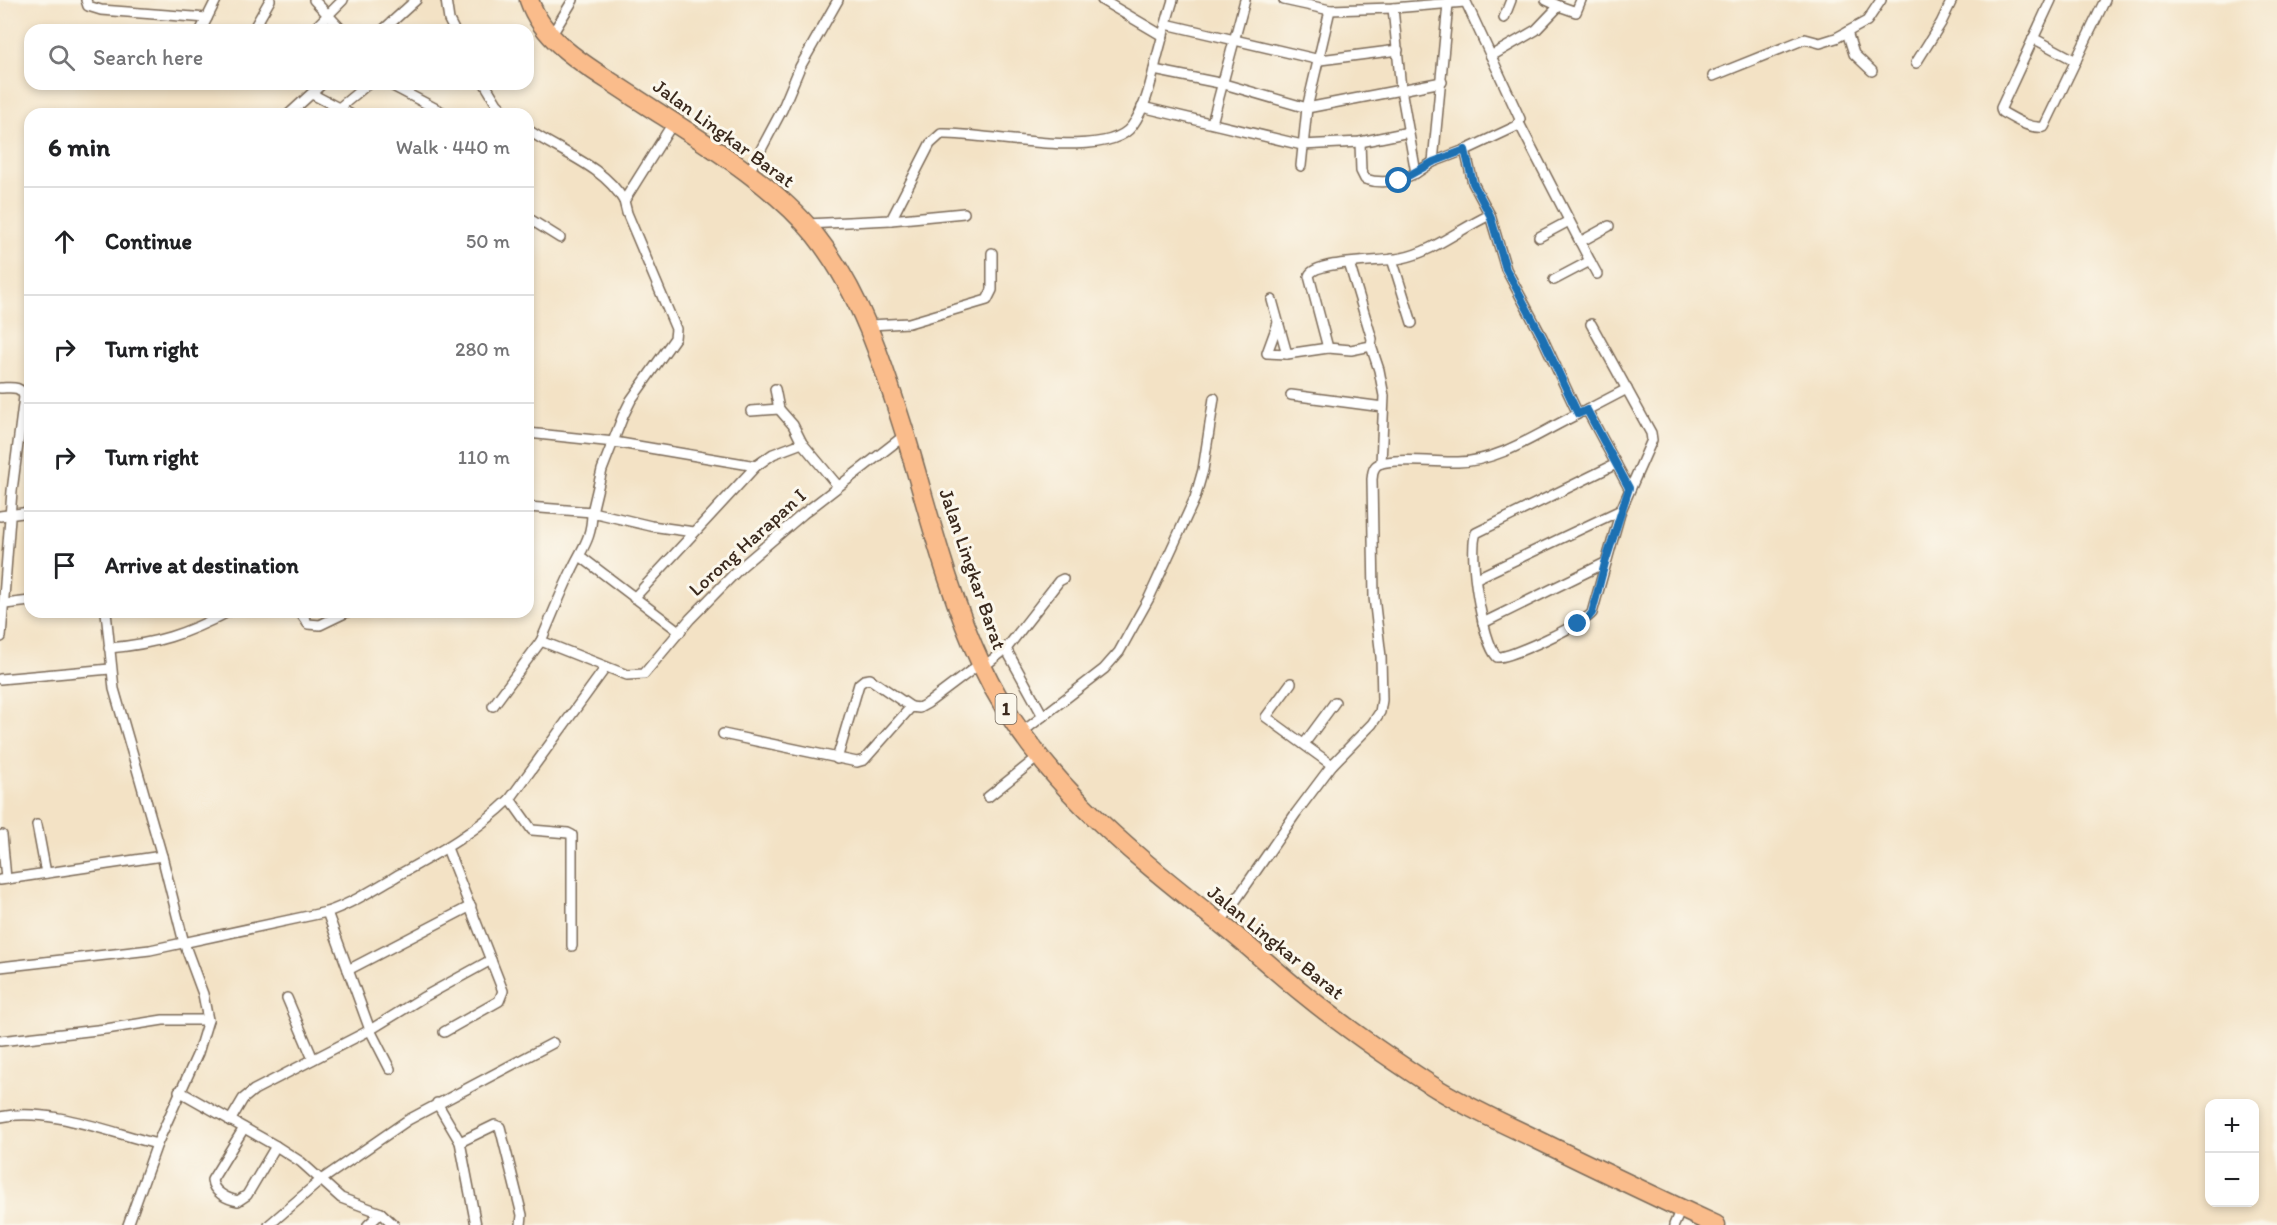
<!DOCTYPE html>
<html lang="en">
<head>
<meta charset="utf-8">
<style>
	:root { --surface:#fff; --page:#f2f2f2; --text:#202124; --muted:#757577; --line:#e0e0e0 }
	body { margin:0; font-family:Itim,sans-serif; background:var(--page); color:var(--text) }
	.controls { position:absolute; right:18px; bottom:18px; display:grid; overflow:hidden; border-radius:12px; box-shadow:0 3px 9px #0003 }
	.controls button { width:54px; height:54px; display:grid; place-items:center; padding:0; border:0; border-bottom:2px solid var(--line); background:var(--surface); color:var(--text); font:30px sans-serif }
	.stop { position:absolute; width:18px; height:18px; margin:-14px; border:4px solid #1f6fb2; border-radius:50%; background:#fff }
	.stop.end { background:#1f6fb2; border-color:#fff; box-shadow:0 2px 6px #0008 }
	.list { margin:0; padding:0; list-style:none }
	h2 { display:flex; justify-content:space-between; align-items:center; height:78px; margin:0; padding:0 24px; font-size:26px }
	h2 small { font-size:20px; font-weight:400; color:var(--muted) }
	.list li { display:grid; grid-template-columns:39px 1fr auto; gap:18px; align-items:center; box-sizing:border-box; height:108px; padding:0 24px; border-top:2px solid var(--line) }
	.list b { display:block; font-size:22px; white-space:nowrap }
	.list em { font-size:20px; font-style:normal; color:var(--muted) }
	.icon { flex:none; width:33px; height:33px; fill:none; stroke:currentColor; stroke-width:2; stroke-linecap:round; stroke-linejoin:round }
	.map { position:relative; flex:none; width:2277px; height:1225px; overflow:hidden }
	.search { position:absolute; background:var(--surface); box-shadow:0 3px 9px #0003; left:24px; top:24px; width:510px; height:66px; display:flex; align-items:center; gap:15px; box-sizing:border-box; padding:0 21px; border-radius:18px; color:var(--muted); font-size:22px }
	.panel { position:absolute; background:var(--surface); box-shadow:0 3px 9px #0003; left:24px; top:108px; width:510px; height:510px; border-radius:18px }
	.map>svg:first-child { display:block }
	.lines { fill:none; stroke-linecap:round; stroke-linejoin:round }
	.street-casing { stroke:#7b6a58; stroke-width:12 }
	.highway-casing { stroke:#7b6a58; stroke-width:21 }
	.street { stroke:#fff; stroke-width:9 }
	.highway { stroke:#fabc8b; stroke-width:18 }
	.route { stroke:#1f6fb2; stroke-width:8 }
	.labels { text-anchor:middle; stroke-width:6; stroke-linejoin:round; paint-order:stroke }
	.shield { fill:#fbf7ec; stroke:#75685c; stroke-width:1.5 }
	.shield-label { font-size:18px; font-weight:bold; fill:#3b2a1e }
	.street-label { font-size:20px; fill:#3b2a1e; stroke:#fbf7ec }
</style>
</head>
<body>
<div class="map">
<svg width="2277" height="1225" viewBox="0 0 2277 1225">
	<rect width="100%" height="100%" fill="#fbf7ec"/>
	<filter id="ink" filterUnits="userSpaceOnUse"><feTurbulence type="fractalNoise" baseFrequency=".0167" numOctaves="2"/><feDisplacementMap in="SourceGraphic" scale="12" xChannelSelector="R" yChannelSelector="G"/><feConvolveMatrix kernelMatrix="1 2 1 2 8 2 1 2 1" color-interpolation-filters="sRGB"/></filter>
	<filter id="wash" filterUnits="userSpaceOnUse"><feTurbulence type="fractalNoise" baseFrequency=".008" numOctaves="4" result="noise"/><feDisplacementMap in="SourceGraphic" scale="24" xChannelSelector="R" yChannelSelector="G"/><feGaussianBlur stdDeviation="1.35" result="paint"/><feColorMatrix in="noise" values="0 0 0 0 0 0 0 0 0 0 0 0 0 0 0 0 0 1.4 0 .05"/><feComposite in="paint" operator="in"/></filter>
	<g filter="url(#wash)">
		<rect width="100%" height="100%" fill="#f3e2c5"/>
	</g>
	<g filter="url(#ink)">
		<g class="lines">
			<g class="street-casing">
				<g id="street">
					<path d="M 86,0 L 88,6 L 101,10 L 207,18"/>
					<path d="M 314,0 L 342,30"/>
					<path d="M 446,0 L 449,20 L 454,30"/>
					<path d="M 1102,0 L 1163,36"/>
					<path d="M 1284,0 L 1330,10 L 1393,8 L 1465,2"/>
					<path d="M 2051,0 L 2001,108 L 2002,112 C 2015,119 2029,129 2044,127 L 2105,0"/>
					<path d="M 1559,6 L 1576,12 L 1581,0"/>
					<path d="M 1393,8 L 1401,89 L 1416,173 L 1433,162 L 1470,148 L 1517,126 L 1520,119 L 1465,0"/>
					<path d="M 1504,18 L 1511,0"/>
					<path d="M 1166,24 L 1320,60 L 1398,50"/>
					<path d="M 201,30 L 216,0"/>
					<path d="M 253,30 L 270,0"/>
					<path d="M 313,30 L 343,0"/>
					<path d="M 383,30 L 416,0"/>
					<path d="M 1847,32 L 1854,54 L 1872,71"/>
					<path d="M 551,36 L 573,0"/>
					<path d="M 2033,38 L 2076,61"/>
					<path d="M 1491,56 L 1536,30 L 1559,6 L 1546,0"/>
					<path d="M 1916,63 L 1941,23 L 1952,0"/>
					<path d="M 1154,70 L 1224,84 L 1307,108 L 1442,82"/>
					<path d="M 1713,76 L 1805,39 L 1820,43 L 1836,38 L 1867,21 L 1881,0"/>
					<path d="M 389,84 L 446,114"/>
					<path d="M 485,84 L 497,104 L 507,114"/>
					<path d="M 312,94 L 350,114"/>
					<path d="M 1142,107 L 1302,145 L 1360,142 L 1409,132"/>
					<path d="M 289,114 L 322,84"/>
					<path d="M 338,114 L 339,108 L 368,84"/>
					<path d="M 1212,123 L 1245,0"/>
					<path d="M 1519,123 L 1590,261 L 1554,280"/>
					<path d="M 528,130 C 560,152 604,166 624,201"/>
					<path d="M 1360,142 L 1361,171 L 1365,179 C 1383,185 1400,181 1416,173"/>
					<path d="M 1433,162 L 1448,4"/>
					<path d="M 1301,166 L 1307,108 L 1330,10"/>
					<path d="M 748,174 L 782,110 L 800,67 L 838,0"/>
					<path d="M 528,218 L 560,238"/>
					<path d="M 891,220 L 964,213"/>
					<path d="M 806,224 L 891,220 L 930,144 L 941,134 C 983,132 1106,162 1132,126 C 1147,105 1151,81 1157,57 C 1162,38 1167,19 1173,0"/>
					<path d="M 1539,237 L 1569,221"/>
					<path d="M 1580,242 L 1609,226"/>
					<path d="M 1392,259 L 1412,323"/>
					<path d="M 1590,261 L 1597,274"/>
					<path d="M 1349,263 L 1372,339 L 1371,346 L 1351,350 L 1328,348 L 1309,276 C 1314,260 1385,262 1402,258 C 1433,252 1461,228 1490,215"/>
					<path d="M 1272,300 L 1287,354 L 1328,348"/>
					<path d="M 1278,323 L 1267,353 L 1287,354"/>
					<path d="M 1591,324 L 1651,433 L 1652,440 L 1621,510 L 1592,613 C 1584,623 1509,659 1497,657 C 1482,641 1468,553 1476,533 L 1616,464"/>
					<path d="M 869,325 L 909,323 L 987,300 L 992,290 L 992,253"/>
					<path d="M 1371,346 L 1379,370 L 1384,396 L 1381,463"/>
					<path d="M 0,388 C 11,388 21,385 24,397 L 12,491 L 1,637"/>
					<path d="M 775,389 L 779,409 L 793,425 L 802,443 L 838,486"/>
					<path d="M 1291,395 L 1383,407"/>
					<path d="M 1587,410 L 1629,488"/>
					<path d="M 751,411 L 779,409"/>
					<path d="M 1583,412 L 1627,389"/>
					<path d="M 528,433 L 614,442 L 756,466"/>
					<path d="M 528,507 L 592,512 L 602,470 L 623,416 L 631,400 L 675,338 L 676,329 L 627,213 L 624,201 L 673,123"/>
					<path d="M 0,516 L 30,512"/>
					<path d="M 580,556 L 680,632"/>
					<path d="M 1477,578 L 1621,510"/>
					<path d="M 634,598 L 756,466 L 773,454 L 802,443"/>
					<path d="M 5,604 L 30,601"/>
					<path d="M 106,612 L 114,689 L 162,856 L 184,943 L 203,994 L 208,1020 L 198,1053 L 157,1144 L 128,1225"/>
					<path d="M 300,612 L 308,624 L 320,625 L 347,612"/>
					<path d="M 1483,623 L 1605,563"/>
					<path d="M 541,641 C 551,618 560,595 571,572 C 581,549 592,540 592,512 L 651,526 L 694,532"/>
					<path d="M 109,648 C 156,644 186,634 228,612"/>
					<path d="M 1006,649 L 1059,581 L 1063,579"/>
					<path d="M 983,667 L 1006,649 L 1043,716"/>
					<path d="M 0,679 L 110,669"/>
					<path d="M 1291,683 L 1266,717 L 1332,765"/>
					<path d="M 493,706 L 541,641 L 627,675 L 644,674 L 690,619 L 741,567 L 803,514 L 905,435"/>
					<path d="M 1021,733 L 1104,669 L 1119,652 L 1130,632 L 1149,598 L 1195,498 L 1203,470 L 1214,398"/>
					<path d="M 723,734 L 857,762 L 864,760 L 911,707 L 919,708 L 928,703 L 981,663"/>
					<path d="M 1304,744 L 1335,702"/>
					<path d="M 837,759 L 859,684 L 864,680 L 870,679 L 911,707"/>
					<path d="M 988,797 L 1038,757"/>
					<path d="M 510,799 L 532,830 L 568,833 L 572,835 L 572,946"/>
					<path d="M 37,825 L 46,873"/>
					<path d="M 2,835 L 6,879"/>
					<path d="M 0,880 L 162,856"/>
					<path d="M 327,912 L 370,1030 L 390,1069"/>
					<path d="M 1220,923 L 1296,813 L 1332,765 L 1372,724 L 1380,712 L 1382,700 L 1381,657 L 1374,597 L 1372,479 C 1373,474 1372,470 1376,466 C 1386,456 1442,463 1458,462 C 1501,461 1540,432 1578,414 L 1542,337 L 1506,269 L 1490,215 L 1473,183 L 1465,150"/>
					<path d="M 0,967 L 150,950 L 327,912 C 353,903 376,888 400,874 C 440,852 477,831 510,799 L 606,667"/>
					<path d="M 348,970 L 471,906"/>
					<path d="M 287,998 L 313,1059"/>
					<path d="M 444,1032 L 499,1001 L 503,991 L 447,848"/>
					<path d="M 0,1041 L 106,1029 L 163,1020 L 208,1020"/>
					<path d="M 179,1091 L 276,1146 L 301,1162 L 341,1198 L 381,1213 L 394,1225"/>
					<path d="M 437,1103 L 460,1142 L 476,1225"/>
					<path d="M 0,1117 C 49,1107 109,1132 157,1144"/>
					<path d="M 230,1121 L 243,1099 L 254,1090 L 370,1030 L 422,998 L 491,960"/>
					<path d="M 244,1128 L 212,1180 C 213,1192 227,1199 238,1201 L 247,1195 L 276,1146"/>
					<path d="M 460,1142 L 495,1125 L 500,1127 L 522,1215 L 521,1225"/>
					<path d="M 269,1225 L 321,1180 L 408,1120 L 553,1043"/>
					<path d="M 368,1225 L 381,1213"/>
					<path d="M 1674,1225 L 1681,1209"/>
				</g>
			</g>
			<g class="highway-casing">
				<path id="highway" d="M 529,0 C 545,46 593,69 631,95 C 690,134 771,180 815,235 C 862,294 884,367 906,437 C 929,514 948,593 982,666 C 1032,773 1125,848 1216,920 C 1246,943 1274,970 1304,994 C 1343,1026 1385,1055 1428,1083 C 1462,1105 1501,1122 1538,1140 C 1597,1169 1656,1197 1716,1225"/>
			</g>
			<use href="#street" class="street"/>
			<use href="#highway" class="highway"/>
		</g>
	</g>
	<g class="lines" filter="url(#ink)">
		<path class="route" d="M 1399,181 L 1433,162 L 1465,150 L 1473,183 L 1490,215 L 1506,269 L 1542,337 L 1578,414 L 1587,410 L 1629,488 L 1605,563 L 1592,613 L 1588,618 L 1578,624"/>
	</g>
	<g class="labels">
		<rect class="shield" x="995.5" y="694" width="21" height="30" rx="4.5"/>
		<g class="shield-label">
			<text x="1006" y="715">1</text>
		</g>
		<g class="street-label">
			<text transform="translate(724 133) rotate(36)" y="7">Jalan Lingkar Barat</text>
			<text transform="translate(747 542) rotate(-42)" y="7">Lorong Harapan I</text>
			<text transform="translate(973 569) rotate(71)" y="7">Jalan Lingkar Barat</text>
			<text transform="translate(1276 942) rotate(39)" y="7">Jalan Lingkar Barat</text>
		</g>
	</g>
</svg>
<div class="controls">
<button>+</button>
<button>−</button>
</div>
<div class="stop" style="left:1399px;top:181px"></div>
<div class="stop end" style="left:1578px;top:624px"></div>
<div class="search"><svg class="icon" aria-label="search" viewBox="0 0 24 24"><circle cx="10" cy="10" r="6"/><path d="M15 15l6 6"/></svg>Search here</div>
<section class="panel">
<h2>6 min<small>Walk · 440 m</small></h2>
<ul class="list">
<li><svg class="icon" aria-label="ahead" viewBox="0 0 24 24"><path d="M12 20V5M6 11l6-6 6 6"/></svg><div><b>Continue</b></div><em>50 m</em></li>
<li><svg class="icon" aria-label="right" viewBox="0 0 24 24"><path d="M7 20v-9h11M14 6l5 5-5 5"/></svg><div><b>Turn right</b></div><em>280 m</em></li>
<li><svg class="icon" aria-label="right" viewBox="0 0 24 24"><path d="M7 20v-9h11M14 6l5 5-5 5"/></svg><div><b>Turn right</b></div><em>110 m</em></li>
<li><svg class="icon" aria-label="arrive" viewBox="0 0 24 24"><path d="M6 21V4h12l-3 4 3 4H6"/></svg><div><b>Arrive at destination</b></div></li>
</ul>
</section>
</div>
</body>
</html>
